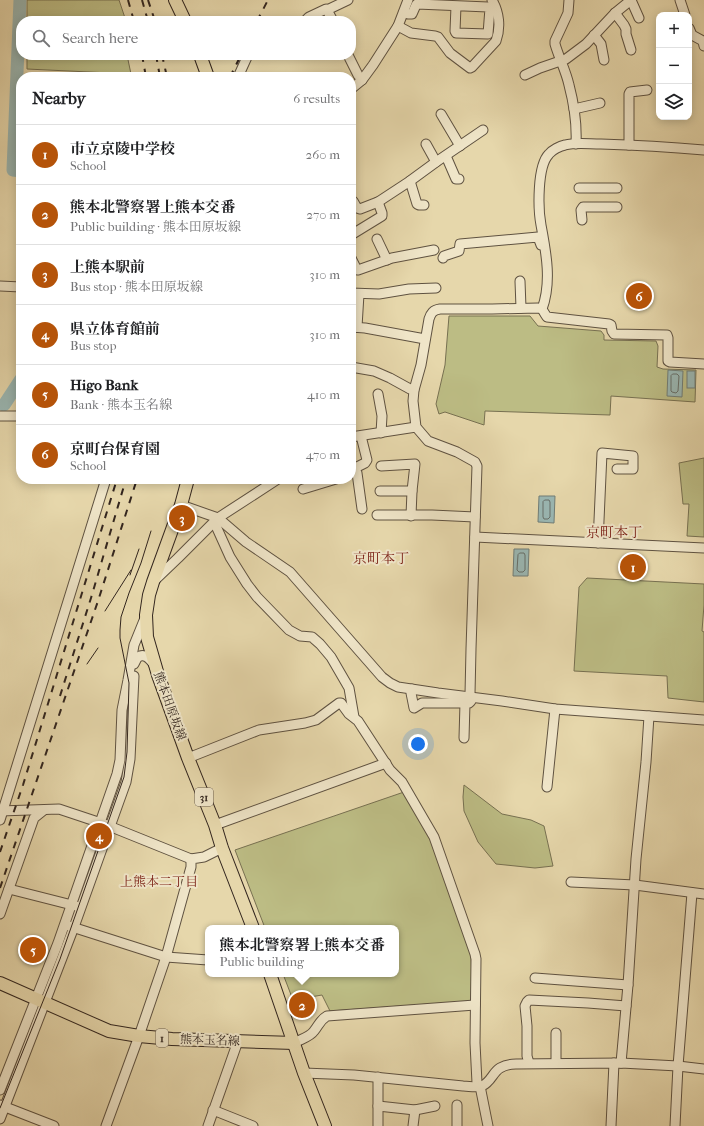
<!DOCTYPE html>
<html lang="en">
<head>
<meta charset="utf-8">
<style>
	:root { --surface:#fff; --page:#f6f6f6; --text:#202124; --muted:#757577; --line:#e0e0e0; --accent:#b45309 }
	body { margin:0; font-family:"IM FELL French Canon","Noto Serif JP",serif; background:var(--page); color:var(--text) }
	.controls { position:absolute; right:12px; top:12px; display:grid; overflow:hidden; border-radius:8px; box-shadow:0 2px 10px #0003 }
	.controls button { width:36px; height:36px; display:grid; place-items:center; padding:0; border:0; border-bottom:1px solid var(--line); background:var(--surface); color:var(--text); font:20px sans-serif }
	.you { position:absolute; left:418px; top:744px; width:14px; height:14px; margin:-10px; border:3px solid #fff; border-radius:50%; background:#1a73e8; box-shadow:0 0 0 6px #1a73e833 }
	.badge { display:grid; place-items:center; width:26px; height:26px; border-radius:50%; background:var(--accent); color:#fff; font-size:13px; font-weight:700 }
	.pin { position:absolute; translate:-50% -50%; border:2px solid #fff; box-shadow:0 1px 4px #0006 }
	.popup { position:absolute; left:205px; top:925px; width:194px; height:52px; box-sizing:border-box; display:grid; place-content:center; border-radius:8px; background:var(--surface); filter:drop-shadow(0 1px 3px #0005); font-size:13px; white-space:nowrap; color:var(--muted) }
	.popup b { font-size:15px; color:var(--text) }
	.popup::after { content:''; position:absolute; left:50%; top:100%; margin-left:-8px; border:8px solid transparent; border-top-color:var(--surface) }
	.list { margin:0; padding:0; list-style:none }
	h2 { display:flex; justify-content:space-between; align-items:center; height:52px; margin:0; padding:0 16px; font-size:17px }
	h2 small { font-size:13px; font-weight:400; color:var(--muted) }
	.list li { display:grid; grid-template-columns:26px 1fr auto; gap:12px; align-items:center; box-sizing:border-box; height:60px; padding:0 16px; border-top:1px solid var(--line) }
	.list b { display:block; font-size:15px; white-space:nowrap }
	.list p { margin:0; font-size:13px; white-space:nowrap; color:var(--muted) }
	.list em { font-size:13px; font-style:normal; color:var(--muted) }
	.icon { flex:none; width:22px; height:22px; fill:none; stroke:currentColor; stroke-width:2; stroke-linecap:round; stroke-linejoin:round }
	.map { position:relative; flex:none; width:704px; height:1126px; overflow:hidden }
	.search { position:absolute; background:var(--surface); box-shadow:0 2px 10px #0003; left:16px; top:16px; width:340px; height:44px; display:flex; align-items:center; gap:10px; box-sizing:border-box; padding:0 14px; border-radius:16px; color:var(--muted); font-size:15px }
	.panel { position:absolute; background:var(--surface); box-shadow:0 2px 10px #0003; left:16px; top:72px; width:340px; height:412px; border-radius:16px }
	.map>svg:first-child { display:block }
	.green { fill:#bcbc84; stroke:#777051 }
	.water { fill:#9ab7b3; stroke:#707d77 }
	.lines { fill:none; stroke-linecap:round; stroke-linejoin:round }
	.shore { stroke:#666e68; stroke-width:1 }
	.river { stroke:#9ab7b3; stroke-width:13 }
	.minor-casing { stroke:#5f5241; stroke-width:11 }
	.major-casing { stroke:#32251e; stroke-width:14 }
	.minor { stroke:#efe5c8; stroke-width:9 }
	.major { stroke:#e6d7ab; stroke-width:12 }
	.tram { stroke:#32251e; stroke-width:1 }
	.rail { stroke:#32251e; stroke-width:2; stroke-dasharray:7 7; stroke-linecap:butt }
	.labels { text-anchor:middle; stroke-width:4; stroke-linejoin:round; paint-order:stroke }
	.shield { fill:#efe5c8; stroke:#6b5f51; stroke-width:1 }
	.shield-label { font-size:11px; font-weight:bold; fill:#32251e }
	.street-label { font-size:12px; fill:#32251e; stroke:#efe5c8 }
	.neighbourhood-label { font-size:13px; fill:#7a1f14; stroke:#efe5c8 }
	.quarter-label { font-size:14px; fill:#7a1f14; stroke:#efe5c8 }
</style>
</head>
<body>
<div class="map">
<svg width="704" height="1126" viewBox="0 0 704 1126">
	<rect width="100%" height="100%" fill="#e6d7ab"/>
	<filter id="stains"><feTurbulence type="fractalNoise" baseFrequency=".005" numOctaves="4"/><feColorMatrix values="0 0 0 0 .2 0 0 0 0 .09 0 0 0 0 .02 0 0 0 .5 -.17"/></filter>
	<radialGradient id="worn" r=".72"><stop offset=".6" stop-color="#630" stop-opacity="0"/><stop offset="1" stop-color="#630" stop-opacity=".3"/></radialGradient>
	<g class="green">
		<path d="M 27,0 L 119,0 L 125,18 L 121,21 L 27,21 Z"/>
		<path d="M 27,55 L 127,55 L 131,74 L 27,69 Z"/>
		<path d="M 449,316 L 530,316 L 538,326 L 601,331 L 604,335 L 604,340 L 656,341 L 658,346 L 657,367 L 663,369 L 696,370 L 695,402 L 611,396 L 610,415 L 485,411 L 484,425 L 445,412 L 439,414 L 436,404 L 445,365 Z"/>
		<path d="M 704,458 L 704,537 L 687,536 L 689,504 L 683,504 L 679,463 Z"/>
		<path d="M 587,578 L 704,584 L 704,605 L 702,631 L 704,632 L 704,702 L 668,698 L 667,676 L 574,671 L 579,587 Z"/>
		<path d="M 464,785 L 502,814 L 531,820 L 544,826 L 553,866 L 535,868 L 496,864 L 478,842 L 464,811 L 463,797 Z"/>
		<path d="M 404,792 L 431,840 L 471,954 L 472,979 L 471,1001 L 330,1011 L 322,995 L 293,1000 L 283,974 L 396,974 L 396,928 L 265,928 L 235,850 Z"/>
	</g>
	<g class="water">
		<path d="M 668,370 L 683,371 L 682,397 L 667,396 Z"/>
		<rect x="687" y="371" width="8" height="17"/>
		<path d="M 539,496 L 555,496 L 554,523 L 538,522 Z"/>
		<path d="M 514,549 L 529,549 L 528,576 L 513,576 Z"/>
	</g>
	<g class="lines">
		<g class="shore">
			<path d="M 673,374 L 677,374 L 679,376 L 678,391 L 676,393 L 672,392 L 671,391 L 671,376 Z"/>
			<path d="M 545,500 L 549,500 L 550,502 L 550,517 L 548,519 L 544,519 L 543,517 L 543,502 Z"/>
			<path d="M 520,553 L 524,553 L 525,555 L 525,570 L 523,572 L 519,572 L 517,570 L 518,555 Z"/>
		</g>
		<g class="river">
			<path d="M 20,0 L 13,170 L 21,171"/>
			<path d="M 4,405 L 21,379"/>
		</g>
		<g class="minor-casing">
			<g id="minor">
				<path d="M 569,0 L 568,13 L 555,41 L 555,44 C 559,58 566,71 569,85 C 574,104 577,124 576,144"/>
				<path d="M 631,0 L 639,18"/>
				<path d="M 680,0 L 685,15"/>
				<path d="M 327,10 L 348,0"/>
				<path d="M 404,12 L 408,14 L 412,14 L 416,5 L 417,4 L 488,7 L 490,8 L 488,34 L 456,33 L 455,31 L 456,6"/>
				<path d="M 615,13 L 624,25 L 626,29 L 626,34 L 631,50"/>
				<path d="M 305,21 L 309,17 L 326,9 L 327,10 L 333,21"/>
				<path d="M 398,26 L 411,33 L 435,36 L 438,37 L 450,53 L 470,68 L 472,67 L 496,41 C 501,27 499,12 492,0"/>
				<path d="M 689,28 L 692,35 L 703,41 L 704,46"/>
				<path d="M 594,35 L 601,44 L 604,60"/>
				<path d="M 348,55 L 358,75 L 362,80"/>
				<path d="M 525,75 L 540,68 L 566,59 L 586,44 L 615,13 L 631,0"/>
				<path d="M 238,77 L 248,55"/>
				<path d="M 351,89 L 362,80 L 373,65 L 398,26 L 408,0"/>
				<path d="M 574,109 L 600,103"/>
				<path d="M 441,114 L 460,146"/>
				<path d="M 426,144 L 436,162"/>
				<path d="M 629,145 L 629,94 L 630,92 L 647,90"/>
				<path d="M 704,150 C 670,147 635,145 601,144 C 589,144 576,142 565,145 C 560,146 552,150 549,154 C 537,166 538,209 541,225 C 546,252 552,282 542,309 L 545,314 L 547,317 L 609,324 L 611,325 L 612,331 L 614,334 L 667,335 L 668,338 L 668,361 L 670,362 L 704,364"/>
				<path d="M 446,156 L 456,179 L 459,179"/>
				<path d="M 410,181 L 417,204 L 419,205 L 424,205"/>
				<path d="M 579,188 L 617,188"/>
				<path d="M 351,201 L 353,201 L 357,208 L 360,209 L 378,202 L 410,181 L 436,162 L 483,130"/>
				<path d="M 582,220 L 581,210 L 583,207 L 617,207"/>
				<path d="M 351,235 L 382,216 L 382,213 L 378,202"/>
				<path d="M 377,239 L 387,260"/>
				<path d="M 351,258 L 357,270 L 358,270 L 392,258 L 434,250"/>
				<path d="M 443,258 L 444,256 L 459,251 L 460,244 L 538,237 L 541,245 L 543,245"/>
				<path d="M 520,281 L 521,308"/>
				<path d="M 0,286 L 21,287"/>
				<path d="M 351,293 L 379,294 L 409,289 L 436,288"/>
				<path d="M 351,327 L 365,328 L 425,339"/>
				<path d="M 357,327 L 359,294"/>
				<path d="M 351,367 L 374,371 L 390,378 L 410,389 L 414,390"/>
				<path d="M 378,394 L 382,416 L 381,433"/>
				<path d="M 0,416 L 21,416"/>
				<path d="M 351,437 L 416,427"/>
				<path d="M 381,466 L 415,464 L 412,491 L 411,516"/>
				<path d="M 354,468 L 357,473 L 362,509"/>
				<path d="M 351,470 L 365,463 L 367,460 L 361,436"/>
				<path d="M 303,489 L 336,479"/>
				<path d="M 380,491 L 412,491"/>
				<path d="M 181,505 L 218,518 L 246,542 L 290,572 L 382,677 L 390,683 L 398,687 L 438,693 L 502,701 L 555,709 L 704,720"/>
				<path d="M 377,515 L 432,515 L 475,517"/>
				<path d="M 218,518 L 216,526 L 230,557 L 247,584 L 257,597 L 289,630 L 300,636 L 312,637 L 320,644 L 331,657 L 349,688 L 354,717"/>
				<path d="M 475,537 L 704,548"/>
				<path d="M 598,543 L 602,453 L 633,456 L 633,469 L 617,469"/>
				<path d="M 155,580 L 178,558 L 218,518 L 278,479"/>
				<path d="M 134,664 L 137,658 C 144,652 150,659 154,665"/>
				<path d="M 412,689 L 411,693 L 414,708 L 422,703 L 469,703 L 471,701 L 470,694 L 471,649 L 477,466 L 475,462 L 457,452 L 428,441 L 416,427 L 413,401 L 414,390 L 421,365 L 429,319 C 431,313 433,310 440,309 L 492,309 L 538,308 L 542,309"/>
				<path d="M 464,738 L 465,703"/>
				<path d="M 188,758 L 259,730 L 305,723 L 316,720 L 339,703 L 341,703 L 349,714 L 358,721 L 390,770 L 402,782 L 434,837 L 475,954 L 476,959 L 475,1043 L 477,1083 L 480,1086 L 488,1126"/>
				<path d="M 547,787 L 555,709"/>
				<path d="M 0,811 L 59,809 L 104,824 L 191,859"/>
				<path d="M 0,820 L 106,479"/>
				<path d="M 215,825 L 386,763"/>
				<path d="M 571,882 L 635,885 L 704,894"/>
				<path d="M 9,889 L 76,906"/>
				<path d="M 0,914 L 34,818 L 44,810"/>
				<path d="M 69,926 L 166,957 L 208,960"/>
				<path d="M 535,978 L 628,985"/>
				<path d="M 556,1033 L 556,1063"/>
				<path d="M 294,1043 C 301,1039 310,1037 314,1031 C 319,1025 320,1020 327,1016 L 475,1005"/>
				<path d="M 529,1063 L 527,1056 L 527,1026 L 525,1006 L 527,1002 L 529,1000 L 588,1003 L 626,1006"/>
				<path d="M 621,1063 L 628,985 L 636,859 L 646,762 L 649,716"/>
				<path d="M 304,1073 L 354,1075 L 463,1086 C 469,1086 476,1088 482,1086 C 491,1082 493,1072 500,1068 C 505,1065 511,1064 516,1064 L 621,1063 L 678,1066 L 704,1069"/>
				<path d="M 378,1077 L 378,1126"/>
				<path d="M 0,1090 L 58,943 L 117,774 L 120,760 L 122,710 L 128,680 L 134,645 L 145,618"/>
				<path d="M 0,1105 L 54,1126"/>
				<path d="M 378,1106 L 415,1110 L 435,1106"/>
				<path d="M 213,1110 L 253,1126"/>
				<path d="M 0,1119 L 74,927 L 126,782 L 130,759 L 134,676"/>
				<path d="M 106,1126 L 139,1036 L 166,957 L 191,867 L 191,859 L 204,857 L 222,848"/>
				<path d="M 208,1126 L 238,1041"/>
				<path d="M 413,1126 L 415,1110"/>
				<path d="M 457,1126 L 457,1105"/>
				<path d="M 611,1126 L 614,1063"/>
				<path d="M 675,1126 L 678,1066 L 692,893"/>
			</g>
		</g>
		<g class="major-casing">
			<g id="major">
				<path d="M 175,0 L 185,21"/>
				<path d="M 200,55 L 208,77"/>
				<path d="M 188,479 L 181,505 L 153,582 L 149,595 L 146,615 L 147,637 L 158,675 L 188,758 L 215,825 L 222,848 L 253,928"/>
				<path d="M 270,974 L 304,1073 L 325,1126"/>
				<path d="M 0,983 L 109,1031 L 139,1036 L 172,1039 L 294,1043"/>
			</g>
		</g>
		<use href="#minor" class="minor"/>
		<use href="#major" class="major"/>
		<g class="tram">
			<path d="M 130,575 L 139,549"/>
			<path d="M 105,611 L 131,570"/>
			<path d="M 87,664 L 98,648"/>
			<path d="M 0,1108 L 60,959 L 124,777 L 127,752 L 129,683 L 120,638 L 120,630 L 121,617 L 129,593 L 141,563 L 151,531"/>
		</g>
		<g class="rail">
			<path d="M 128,0 L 134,21"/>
			<path d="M 142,0 L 148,21"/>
			<path d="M 148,0 L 155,21"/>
			<path d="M 257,21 L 268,0"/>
			<path d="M 142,55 L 146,77"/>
			<path d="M 156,55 L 160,77"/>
			<path d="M 162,55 L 167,77"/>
			<path d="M 230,77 L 241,55"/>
			<path d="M 60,696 L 91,598 L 126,479"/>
			<path d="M 0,852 L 23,785 L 117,479"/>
			<path d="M 0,888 L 98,601 L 137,479"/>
		</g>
	</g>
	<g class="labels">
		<g class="shield">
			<rect x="195" y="788" width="18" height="18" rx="3"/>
			<rect x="156" y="1029" width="12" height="18" rx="3"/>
		</g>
		<g class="shield-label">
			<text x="204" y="801">31</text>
			<text x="162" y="1042">1</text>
		</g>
		<g class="street-label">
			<text transform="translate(170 706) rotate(70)" y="4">熊本田原坂線</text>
			<text transform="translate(210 1040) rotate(2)" y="4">熊本玉名線</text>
		</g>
		<g class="neighbourhood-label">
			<text x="159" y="886">上熊本二丁目</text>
		</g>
		<g class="quarter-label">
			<text x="614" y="537">京町本丁</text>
			<text x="381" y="563">京町本丁</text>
		</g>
	</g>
	<rect width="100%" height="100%" filter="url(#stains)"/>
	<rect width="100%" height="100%" fill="url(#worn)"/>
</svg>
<div class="controls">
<button>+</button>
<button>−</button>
<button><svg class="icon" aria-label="layers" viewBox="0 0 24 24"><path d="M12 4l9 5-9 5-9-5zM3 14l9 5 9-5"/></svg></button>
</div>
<div class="you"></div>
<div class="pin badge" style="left:633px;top:567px">1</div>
<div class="pin badge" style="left:302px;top:1005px">2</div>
<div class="popup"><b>熊本北警察署上熊本交番</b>Public building</div>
<div class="pin badge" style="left:182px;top:518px">3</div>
<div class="pin badge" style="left:99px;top:836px">4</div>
<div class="pin badge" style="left:33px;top:950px">5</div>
<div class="pin badge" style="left:639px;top:296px">6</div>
<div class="search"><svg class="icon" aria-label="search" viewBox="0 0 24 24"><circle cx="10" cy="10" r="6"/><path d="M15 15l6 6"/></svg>Search here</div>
<section class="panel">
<h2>Nearby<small>6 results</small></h2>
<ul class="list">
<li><span class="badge">1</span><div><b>市立京陵中学校</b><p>School</p></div><em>260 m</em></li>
<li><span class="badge">2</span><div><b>熊本北警察署上熊本交番</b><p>Public building · 熊本田原坂線</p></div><em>270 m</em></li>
<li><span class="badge">3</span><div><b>上熊本駅前</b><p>Bus stop · 熊本田原坂線</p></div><em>310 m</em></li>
<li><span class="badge">4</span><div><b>県立体育館前</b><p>Bus stop</p></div><em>310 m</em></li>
<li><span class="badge">5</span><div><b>Higo Bank</b><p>Bank · 熊本玉名線</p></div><em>410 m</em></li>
<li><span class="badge">6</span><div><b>京町台保育園</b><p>School</p></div><em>470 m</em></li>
</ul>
</section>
</div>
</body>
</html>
